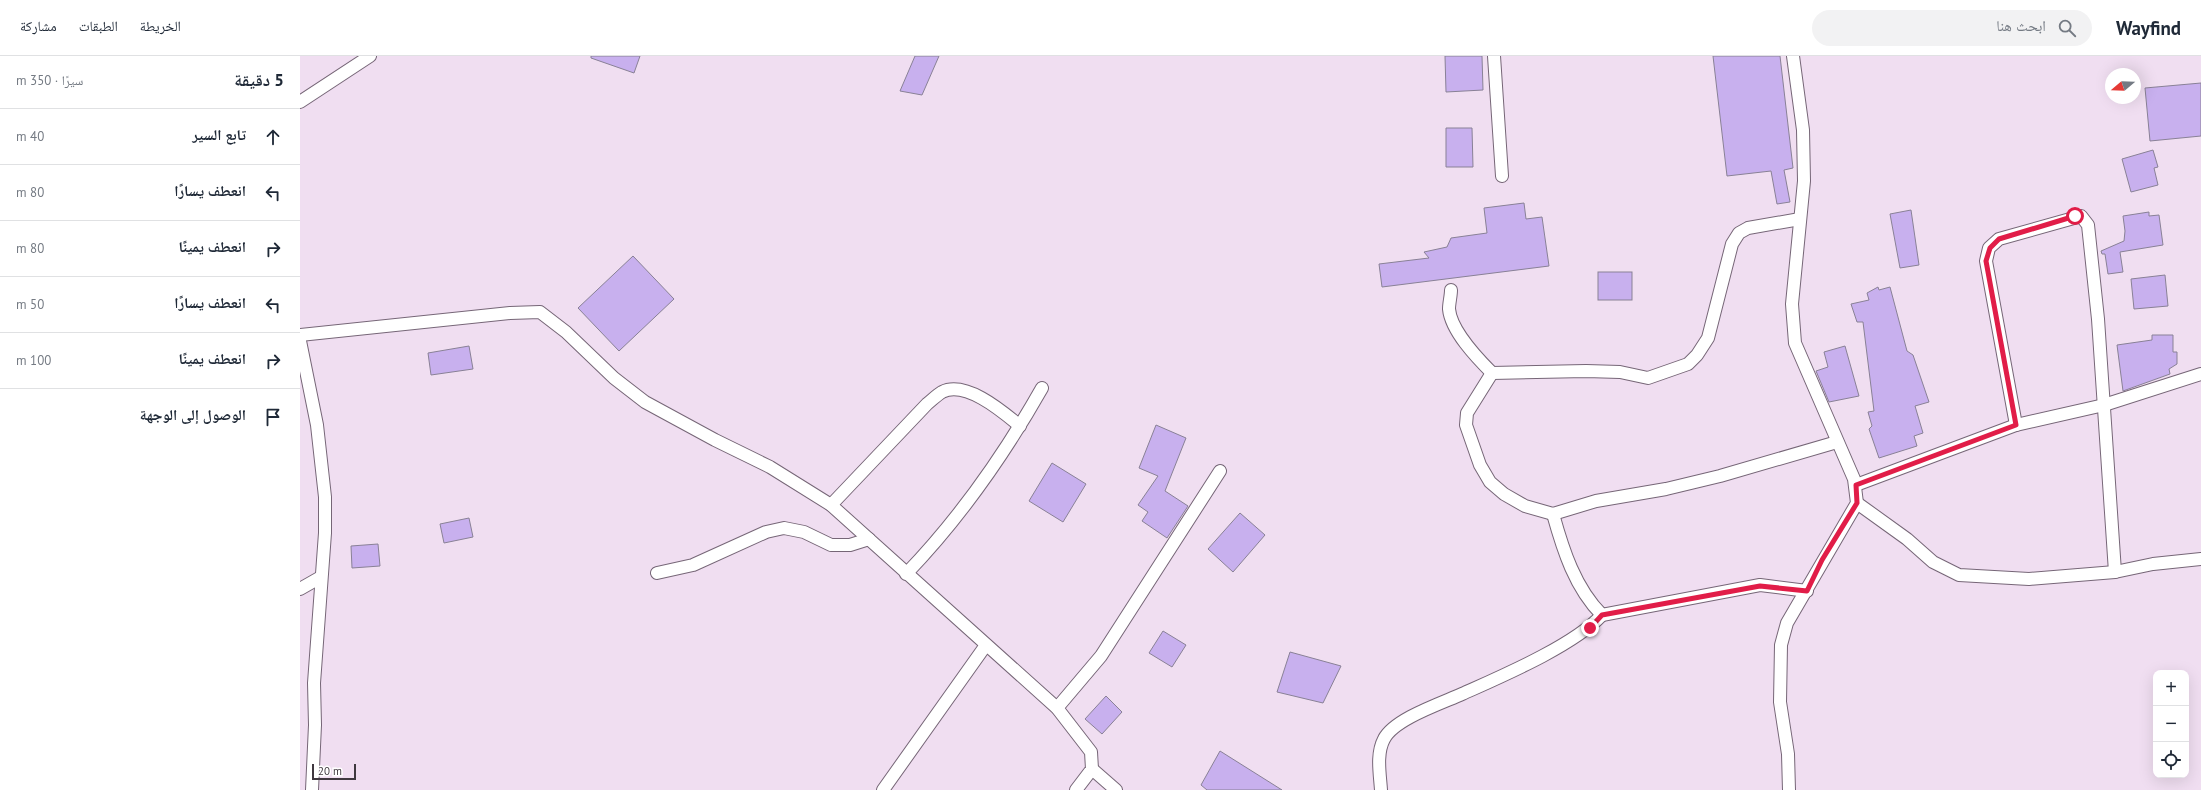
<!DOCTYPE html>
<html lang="ar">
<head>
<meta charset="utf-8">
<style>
	:root { --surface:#fff; --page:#f2f2f3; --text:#1f2937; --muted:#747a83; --line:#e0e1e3 }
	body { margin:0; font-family:"PT Sans","Noto Naskh Arabic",sans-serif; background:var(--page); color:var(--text); direction:rtl }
	.controls { position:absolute; right:12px; bottom:12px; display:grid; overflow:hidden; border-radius:8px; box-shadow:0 4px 16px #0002 }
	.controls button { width:36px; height:36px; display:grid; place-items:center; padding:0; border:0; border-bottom:1px solid var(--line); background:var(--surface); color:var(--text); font:20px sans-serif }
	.compass { position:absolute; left:1805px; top:12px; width:36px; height:36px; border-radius:50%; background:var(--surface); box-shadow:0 4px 16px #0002; rotate:251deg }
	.scale { position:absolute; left:12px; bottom:10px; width:44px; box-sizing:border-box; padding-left:4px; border:2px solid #3f383f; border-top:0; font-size:11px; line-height:14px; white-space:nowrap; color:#3f383f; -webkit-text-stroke:3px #fff; paint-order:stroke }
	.stop { position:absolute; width:12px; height:12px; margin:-9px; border:3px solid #e11d48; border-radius:50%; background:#fff }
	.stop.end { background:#e11d48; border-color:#fff; box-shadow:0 1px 4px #0008 }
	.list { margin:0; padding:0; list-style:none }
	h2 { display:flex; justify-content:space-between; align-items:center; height:52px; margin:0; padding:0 16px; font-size:17px }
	h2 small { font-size:13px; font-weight:400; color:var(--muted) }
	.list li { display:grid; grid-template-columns:26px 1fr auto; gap:12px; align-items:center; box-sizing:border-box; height:56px; padding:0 16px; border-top:1px solid var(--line) }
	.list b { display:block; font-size:15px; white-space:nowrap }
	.list em { font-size:13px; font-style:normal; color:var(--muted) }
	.icon { flex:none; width:22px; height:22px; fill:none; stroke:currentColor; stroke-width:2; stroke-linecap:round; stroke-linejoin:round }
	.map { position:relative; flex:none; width:1901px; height:734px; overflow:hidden; direction:ltr }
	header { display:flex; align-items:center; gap:24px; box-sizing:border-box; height:56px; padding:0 20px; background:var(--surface); border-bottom:1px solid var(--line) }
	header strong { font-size:19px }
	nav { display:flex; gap:22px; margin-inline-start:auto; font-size:14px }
	.search { width:280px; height:36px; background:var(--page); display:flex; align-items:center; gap:10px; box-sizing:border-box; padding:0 14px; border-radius:22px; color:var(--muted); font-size:15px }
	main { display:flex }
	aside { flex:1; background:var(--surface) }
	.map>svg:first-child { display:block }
	.building { fill:#c8b0ee; stroke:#898196 }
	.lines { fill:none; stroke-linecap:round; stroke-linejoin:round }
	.street-casing { stroke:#766677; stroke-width:14 }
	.street { stroke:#fff; stroke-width:12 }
	.route { stroke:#e11d48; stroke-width:5 }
</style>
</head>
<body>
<header>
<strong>Wayfind</strong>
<div class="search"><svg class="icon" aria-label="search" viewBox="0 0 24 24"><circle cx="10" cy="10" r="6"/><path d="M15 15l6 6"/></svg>ابحث هنا</div>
<nav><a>الخريطة</a><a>الطبقات</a><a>مشاركة</a></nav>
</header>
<main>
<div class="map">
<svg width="1901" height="734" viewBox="0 0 1901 734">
	<rect width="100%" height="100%" fill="#f0def1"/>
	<g class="building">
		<path d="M 291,0 L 340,0 L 334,17 L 291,2 Z"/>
		<path d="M 615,0 L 639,0 L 622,39 L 600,35 Z"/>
		<path d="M 1145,0 L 1182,0 L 1183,34 L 1146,36 Z"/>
		<path d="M 1413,0 L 1480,0 L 1493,112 L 1484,114 L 1490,146 L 1477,148 L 1471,115 L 1427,120 Z"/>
		<path d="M 1901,27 L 1901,80 L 1850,85 L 1845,32 Z"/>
		<path d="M 1146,72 L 1172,72 L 1173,111 L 1146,111 Z"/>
		<path d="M 1853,94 L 1858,111 L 1854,112 L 1858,129 L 1831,136 L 1822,103 Z"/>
		<path d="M 1224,147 L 1226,163 L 1242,161 L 1249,210 L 1082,231 L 1079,208 L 1129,202 L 1124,196 L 1147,191 L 1151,182 L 1187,177 L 1184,152 Z"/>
		<path d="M 1611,154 L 1619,209 L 1600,212 L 1590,158 Z"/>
		<path d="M 1849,156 L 1849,160 L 1859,159 L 1863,189 L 1820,196 L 1823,216 L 1808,218 L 1805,198 L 1802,198 L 1801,195 L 1824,185 L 1825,175 L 1823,160 Z"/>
		<path d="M 333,200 L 374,243 L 319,295 L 278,252 Z"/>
		<rect x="1298" y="216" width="34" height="28"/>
		<path d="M 1865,219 L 1868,250 L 1834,253 L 1831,223 Z"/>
		<path d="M 1578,231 L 1579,234 L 1590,231 L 1607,295 L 1613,299 L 1629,346 L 1615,350 L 1623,377 L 1614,380 L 1617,390 L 1579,402 L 1569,373 L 1572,370 L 1568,356 L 1574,355 L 1563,266 L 1557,266 L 1551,248 L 1569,244 L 1567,237 Z"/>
		<path d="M 1852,279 L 1873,279 L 1873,296 L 1877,296 L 1877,308 L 1869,313 L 1870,318 L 1823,335 L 1817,289 L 1852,284 Z"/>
		<path d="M 169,290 L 173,313 L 131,319 L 128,297 Z"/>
		<path d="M 1545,290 L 1559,340 L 1529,346 L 1516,315 L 1528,311 L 1524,296 Z"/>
		<path d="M 856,369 L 886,382 L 865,435 L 888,450 L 867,482 L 842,465 L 848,456 L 838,449 L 858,420 L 839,412 Z"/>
		<path d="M 752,407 L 786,428 L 763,466 L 729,445 Z"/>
		<path d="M 940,457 L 965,479 L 933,516 L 908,493 Z"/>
		<path d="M 169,462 L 173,481 L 144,487 L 140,468 Z"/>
		<path d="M 78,488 L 80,510 L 52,512 L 51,490 Z"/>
		<path d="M 863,575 L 886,589 L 872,611 L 849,597 Z"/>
		<path d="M 990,596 L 1041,610 L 1023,647 L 977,636 Z"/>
		<path d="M 806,640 L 822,656 L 802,678 L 785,663 Z"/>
		<path d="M 920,695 L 982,734 L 907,734 L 901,729 Z"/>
	</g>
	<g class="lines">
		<g class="street-casing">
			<g id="street">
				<path d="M 1194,0 L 1202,120"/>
				<path d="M 0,46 L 70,0"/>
				<path d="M 1151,234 C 1151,240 1149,247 1149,253 C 1151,275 1177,302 1192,317 L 1286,315 L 1320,316 L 1348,322 L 1388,308 L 1397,299 L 1408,282 L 1432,188 L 1439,177 L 1448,172 L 1500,163"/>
				<path d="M 0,279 L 210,257 L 240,256 L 266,276 L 314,322 L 345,346 L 415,384 L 470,411 L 531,449 L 757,652 L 791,696 L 792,713 L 776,734"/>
				<path d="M 0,285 L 17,369 L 25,441 L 25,477 L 14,627 L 15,669 L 12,734"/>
				<path d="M 1192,317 L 1167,357 L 1166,369 L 1180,409 L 1190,426 L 1204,438 L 1225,450 L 1253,458 L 1296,445 L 1366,433 L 1420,420 L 1537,386"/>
				<path d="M 1716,369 L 1686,205 L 1689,192 L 1699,183 L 1781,160 L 1788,169 L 1798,263 L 1815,516"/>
				<path d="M 1556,429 L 1716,369 L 1804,349 L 1901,318"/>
				<path d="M 1557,447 L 1607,483 L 1633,506 L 1659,519 L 1729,523 L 1815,516 L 1853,508 L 1901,503"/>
				<path d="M 531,449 L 627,348 C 632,344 637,339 642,336 C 666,324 703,356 720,370"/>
				<path d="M 1253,458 C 1263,494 1275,532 1302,559 L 1460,529 L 1507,535"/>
				<path d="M 357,517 L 393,509 L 466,476 L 484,472 L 504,476 L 531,489 L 550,489 L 569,483"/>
				<path d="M 606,518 C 659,463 704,399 742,332"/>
				<path d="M 0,533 L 21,521"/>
				<path d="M 757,652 L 801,600 L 920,415"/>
				<path d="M 792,713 L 816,734"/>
				<path d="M 583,734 L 686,589"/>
				<path d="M 1081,734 C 1080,718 1076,698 1084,683 C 1094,663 1142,647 1162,638 C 1202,620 1273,590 1302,559"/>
				<path d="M 1489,734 L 1488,698 L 1480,646 L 1481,589 L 1487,567 L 1557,447 L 1554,423 L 1495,287 L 1492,248 L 1504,125 L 1503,74 L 1493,0"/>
			</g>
		</g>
		<use href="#street" class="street"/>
	</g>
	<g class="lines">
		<path class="route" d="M 1290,572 L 1302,559 L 1460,530 L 1507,535 L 1522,504 L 1557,447 L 1556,429 L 1716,369 L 1686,205 L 1690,192 L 1699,183 L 1775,160"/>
	</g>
</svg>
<div class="controls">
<button>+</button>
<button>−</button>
<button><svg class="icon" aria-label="locate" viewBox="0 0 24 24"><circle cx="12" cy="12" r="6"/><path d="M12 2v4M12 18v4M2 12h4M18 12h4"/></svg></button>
</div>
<svg class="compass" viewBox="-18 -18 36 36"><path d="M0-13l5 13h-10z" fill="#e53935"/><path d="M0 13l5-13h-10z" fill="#747a83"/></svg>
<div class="scale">20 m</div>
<div class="stop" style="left:1775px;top:160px"></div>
<div class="stop end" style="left:1290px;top:572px"></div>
</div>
<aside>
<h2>5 دقيقة<small>سيرًا · 350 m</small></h2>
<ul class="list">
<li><svg class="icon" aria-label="ahead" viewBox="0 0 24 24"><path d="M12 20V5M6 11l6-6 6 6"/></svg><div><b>تابع السير</b></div><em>40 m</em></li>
<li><svg class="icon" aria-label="left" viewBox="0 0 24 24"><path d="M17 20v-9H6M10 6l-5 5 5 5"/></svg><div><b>انعطف يسارًا</b></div><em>80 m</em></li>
<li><svg class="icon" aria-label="right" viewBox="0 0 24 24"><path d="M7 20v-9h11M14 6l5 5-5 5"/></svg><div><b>انعطف يمينًا</b></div><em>80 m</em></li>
<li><svg class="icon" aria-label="left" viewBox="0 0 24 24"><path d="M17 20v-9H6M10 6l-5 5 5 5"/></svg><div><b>انعطف يسارًا</b></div><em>50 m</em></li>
<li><svg class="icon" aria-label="right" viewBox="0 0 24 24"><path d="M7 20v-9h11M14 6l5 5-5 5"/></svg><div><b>انعطف يمينًا</b></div><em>100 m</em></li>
<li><svg class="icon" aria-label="arrive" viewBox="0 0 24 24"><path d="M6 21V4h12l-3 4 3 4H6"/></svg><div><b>الوصول إلى الوجهة</b></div></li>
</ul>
</aside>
</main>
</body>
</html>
